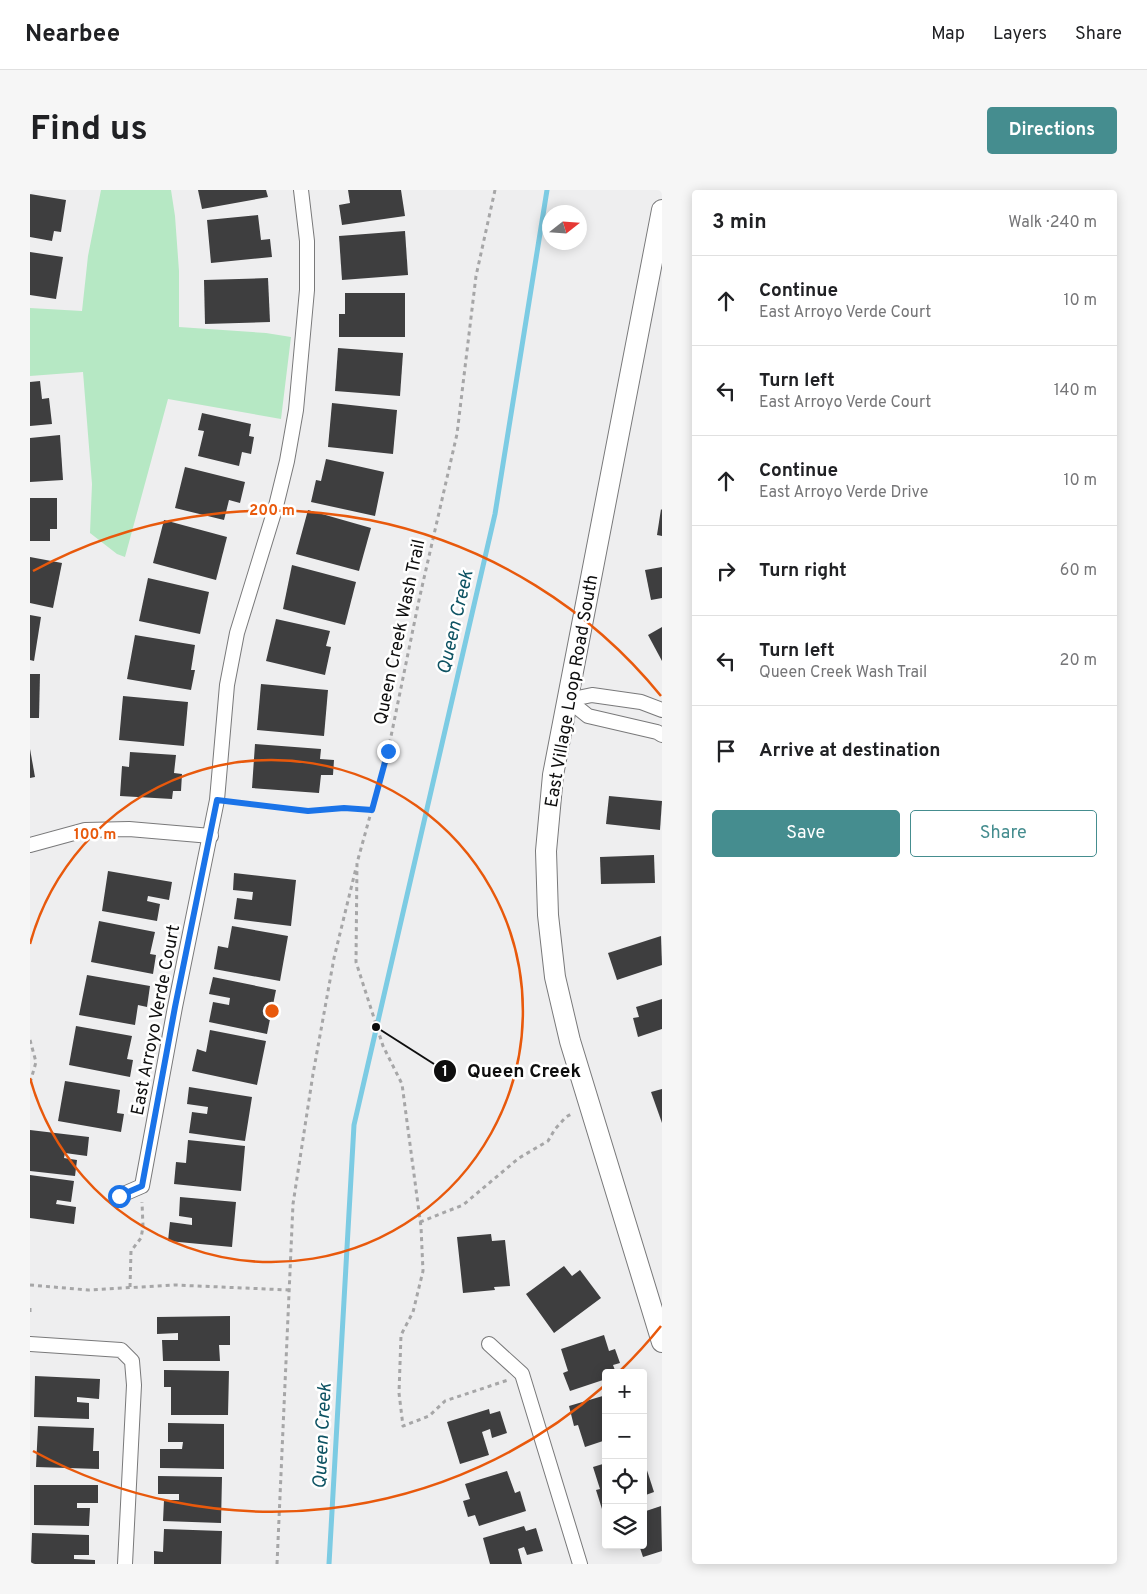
<!DOCTYPE html>
<html lang="en">
<head>
<meta charset="utf-8">
<style>
	:root { --surface:#fff; --page:#f6f6f6; --text:#202124; --muted:#757577; --line:#e0e0e0; --accent:#458d8f }
	body { margin:0; font-family:Overpass,sans-serif; background:var(--page); color:var(--text) }
	.controls { position:absolute; right:15px; bottom:15px; display:grid; overflow:hidden; border-radius:5px; box-shadow:0 2px 12px #0003 }
	.controls button { width:45px; height:45px; display:grid; place-items:center; padding:0; border:0; border-bottom:1px solid var(--line); background:var(--surface); color:var(--text); font:25px sans-serif }
	.compass { position:absolute; left:512px; top:15px; width:45px; height:45px; border-radius:50%; background:var(--surface); box-shadow:0 2px 12px #0003; rotate:73deg }
	.stop { position:absolute; width:15px; height:15px; margin:-11px; border:4px solid #1a73e8; border-radius:50%; background:#fff }
	.stop.end { background:#1a73e8; border-color:#fff; box-shadow:0 1px 5px #0008 }
	.list { margin:0; padding:0; list-style:none }
	h2 { display:flex; justify-content:space-between; align-items:center; height:65px; margin:0; padding:0 20px; font-size:21px }
	h2 small { font-size:16px; font-weight:400; color:var(--muted) }
	.list li { display:grid; grid-template-columns:32px 1fr auto; gap:15px; align-items:center; box-sizing:border-box; height:90px; padding:0 20px; border-top:1px solid var(--line) }
	.list b { display:block; font-size:19px; white-space:nowrap }
	.list p { margin:0; font-size:16px; white-space:nowrap; color:var(--muted) }
	.list em { font-size:16px; font-style:normal; color:var(--muted) }
	.actions { display:flex; gap:10px; padding:15px 20px }
	.actions a { flex:1; padding:11px 0; border:1px solid var(--accent); border-radius:5px; text-align:center; font-size:18px; color:var(--accent) }
	.actions .main { background:var(--accent); color:#fff }
	.icon { flex:none; width:28px; height:28px; fill:none; stroke:currentColor; stroke-width:2; stroke-linecap:round; stroke-linejoin:round }
	.map { position:relative; flex:none; width:632px; height:1374px; overflow:hidden; border-radius:5px }
	header { display:flex; align-items:center; gap:30px; box-sizing:border-box; height:70px; padding:0 25px; background:var(--surface); border-bottom:1px solid var(--line) }
	header strong { font-size:24px }
	nav { display:flex; gap:28px; margin-inline-start:auto; font-size:18px }
	.intro { display:flex; align-items:center; justify-content:space-between; box-sizing:border-box; height:120px; padding:0 30px }
	h1 { margin:0; font-size:35px }
	.button { padding:12px 22px; border-radius:5px; background:var(--accent); color:#fff; font-size:18px; font-weight:700 }
	main { display:flex; gap:30px; padding:0 30px }
	aside { flex:1; background:var(--surface); border-radius:5px; box-shadow:0 2px 12px #0003 }
	.map>svg:first-child { display:block }
	.green { fill:#b6e8c4 }
	.lines { fill:none; stroke-linecap:round; stroke-linejoin:round }
	.stream { stroke:#7ccbe3; stroke-width:5 }
	.building { fill:#3e3e3f }
	.street-casing { stroke:#79797a; stroke-width:16 }
	.secondary-casing { stroke:#79797a; stroke-width:22 }
	.path { stroke:#a6a6a7; stroke-width:3; stroke-dasharray:4 4; stroke-linecap:butt }
	.street { stroke:#fff; stroke-width:14 }
	.secondary { stroke:#fff; stroke-width:20 }
	.route { stroke:#1a73e8; stroke-width:6 }
	.ring { fill:none; stroke:#e8590c; stroke-width:2.5 }
	.labels { text-anchor:middle; stroke-width:5; stroke-linejoin:round; paint-order:stroke }
	.street-label { font-size:18px; fill:#0e0e0e; stroke:#fff }
	.water-label { font-size:19px; font-style:italic; fill:#0e5363; stroke:#fff }
	.centre { fill:#e8590c; stroke:#fff; stroke-width:2.5 }
	.ring-label { font-size:15px; text-anchor:middle; font-weight:bold; fill:#e8590c; stroke:#fff; stroke-width:5; stroke-linejoin:round; paint-order:stroke }
	.leader { fill:none; stroke:#0e0e0e; stroke-width:2 }
	.callout-dot { fill:#0e0e0e; stroke:#fff; stroke-width:2 }
	.mark-label { font-size:15px; text-anchor:middle; font-weight:bold; fill:#fff }
	.callout-label { font-size:19px; text-anchor:middle; font-weight:bold; fill:#0e0e0e; stroke:#fff; stroke-width:5; stroke-linejoin:round; paint-order:stroke }
</style>
</head>
<body>
<header>
<strong>Nearbee</strong>
<nav><a>Map</a><a>Layers</a><a>Share</a></nav>
</header>
<div class="intro"><h1>Find us</h1><a class="button">Directions</a></div>
<main>
<div class="map">
<svg width="632" height="1374" viewBox="0 0 632 1374">
	<rect width="100%" height="100%" fill="#eeeeef"/>
	<path class="green" d="M 71,0 L 141,0 L 145,26 L 149,81 L 149,137 L 236,143 L 261,147 L 251,229 L 138,209 L 95,367 L 87,364 L 60,343 L 62,294 L 53,182 L 0,186 L 0,118 L 52,121 L 58,66 Z"/>
	<g class="lines">
		<path class="stream" d="M 299,1374 L 324,935 L 465,324 L 517,0"/>
	</g>
	<g class="building">
		<path d="M 168,0 L 236,0 L 238,7 L 172,19 Z"/>
		<path d="M 318,0 L 371,0 L 375,26 L 312,35 L 309,15 L 320,13 Z"/>
		<path d="M 0,4 L 36,10 L 31,42 L 24,41 L 22,51 L 0,47 Z"/>
		<path d="M 228,25 L 231,50 L 240,49 L 242,67 L 181,73 L 177,30 Z"/>
		<path d="M 375,41 L 378,85 L 312,90 L 309,46 Z"/>
		<path d="M 0,62 L 33,67 L 26,109 L 0,105 Z"/>
		<path d="M 238,88 L 240,132 L 175,134 L 174,90 Z"/>
		<path d="M 315,103 L 375,103 L 375,147 L 309,147 L 309,124 L 315,124 Z"/>
		<path d="M 308,158 L 373,163 L 370,206 L 305,201 Z"/>
		<path d="M 10,191 L 12,209 L 19,208 L 22,234 L 0,236 L 0,192 Z"/>
		<path d="M 302,213 L 367,220 L 363,264 L 298,257 Z"/>
		<path d="M 172,223 L 221,234 L 219,246 L 224,247 L 221,264 L 212,262 L 209,276 L 168,266 L 174,241 L 168,240 Z"/>
		<path d="M 30,245 L 33,290 L 0,292 L 0,248 Z"/>
		<path d="M 296,269 L 354,282 L 345,326 L 281,312 L 286,290 L 291,291 Z"/>
		<path d="M 155,277 L 215,292 L 210,313 L 199,310 L 194,330 L 145,318 Z"/>
		<path d="M 0,308 L 27,308 L 27,339 L 20,339 L 20,351 L 0,351 Z"/>
		<path d="M 631,319 L 632,320 L 632,346 L 627,345 Z"/>
		<path d="M 278,320 L 341,338 L 329,381 L 266,364 Z"/>
		<path d="M 134,330 L 197,347 L 186,390 L 123,373 Z"/>
		<path d="M 0,367 L 32,373 L 23,418 L 0,413 Z"/>
		<path d="M 262,375 L 326,392 L 315,435 L 253,419 Z"/>
		<path d="M 632,377 L 632,408 L 621,410 L 615,380 Z"/>
		<path d="M 118,388 L 179,402 L 170,444 L 109,431 Z"/>
		<path d="M 0,425 L 11,427 L 4,471 L 0,470 Z"/>
		<path d="M 246,429 L 300,441 L 296,456 L 301,457 L 295,485 L 236,471 Z"/>
		<path d="M 632,437 L 632,471 L 618,445 Z"/>
		<path d="M 105,445 L 165,455 L 161,480 L 165,480 L 161,500 L 97,489 Z"/>
		<path d="M 0,484 L 10,484 L 9,528 L 0,528 Z"/>
		<path d="M 231,494 L 298,500 L 294,546 L 227,540 Z"/>
		<path d="M 93,506 L 158,512 L 154,556 L 89,550 Z"/>
		<path d="M 225,554 L 291,559 L 290,569 L 304,570 L 303,585 L 291,585 L 289,603 L 222,598 Z"/>
		<path d="M 0,559 L 5,587 L 0,588 Z"/>
		<path d="M 100,562 L 146,565 L 144,583 L 152,584 L 151,601 L 143,601 L 142,609 L 90,606 L 92,576 L 99,577 Z"/>
		<path d="M 579,606 L 632,611 L 630,640 L 576,634 Z"/>
		<path d="M 624,665 L 625,693 L 571,694 L 570,667 Z"/>
		<path d="M 78,681 L 142,692 L 139,710 L 118,706 L 117,711 L 130,714 L 127,731 L 72,721 Z"/>
		<path d="M 204,683 L 266,690 L 261,736 L 204,729 L 207,708 L 222,710 L 223,702 L 203,700 Z"/>
		<path d="M 69,731 L 125,742 L 120,764 L 126,765 L 123,784 L 61,772 Z"/>
		<path d="M 202,736 L 258,746 L 250,791 L 184,779 L 188,756 L 198,758 Z"/>
		<path d="M 631,746 L 632,775 L 587,790 L 578,763 Z"/>
		<path d="M 57,785 L 120,796 L 117,817 L 108,815 L 105,835 L 49,825 Z"/>
		<path d="M 183,787 L 246,800 L 237,844 L 179,832 L 183,812 L 199,815 L 200,808 L 179,804 Z"/>
		<path d="M 632,809 L 632,839 L 608,847 L 603,828 L 609,827 L 606,817 Z"/>
		<path d="M 46,836 L 102,846 L 97,869 L 103,870 L 100,887 L 39,875 Z"/>
		<path d="M 180,840 L 236,851 L 227,895 L 162,881 L 167,859 L 176,862 Z"/>
		<path d="M 35,891 L 90,900 L 87,923 L 94,924 L 91,942 L 28,931 Z"/>
		<path d="M 159,897 L 222,907 L 215,951 L 159,943 L 162,922 L 177,924 L 178,917 L 157,914 Z"/>
		<path d="M 632,899 L 632,933 L 621,902 Z"/>
		<path d="M 0,940 L 59,947 L 57,966 L 35,963 L 34,968 L 47,970 L 45,986 L 0,981 Z"/>
		<path d="M 158,950 L 215,956 L 211,1001 L 144,994 L 146,972 L 156,973 Z"/>
		<path d="M 0,985 L 44,991 L 41,1012 L 27,1010 L 26,1014 L 46,1017 L 44,1034 L 0,1028 Z"/>
		<path d="M 150,1007 L 206,1012 L 202,1057 L 138,1051 L 140,1032 L 162,1035 L 162,1028 L 149,1026 Z"/>
		<path d="M 461,1044 L 462,1051 L 475,1050 L 480,1096 L 464,1097 L 465,1100 L 433,1103 L 427,1047 Z"/>
		<path d="M 534,1076 L 542,1086 L 550,1080 L 571,1108 L 524,1143 L 496,1104 Z"/>
		<path d="M 200,1126 L 200,1155 L 189,1155 L 190,1171 L 133,1171 L 132,1150 L 148,1150 L 148,1143 L 127,1144 L 127,1127 Z"/>
		<path d="M 574,1145 L 579,1161 L 585,1159 L 590,1173 L 583,1175 L 586,1183 L 576,1183 L 576,1189 L 540,1201 L 533,1183 L 538,1181 L 531,1159 Z"/>
		<path d="M 134,1180 L 199,1181 L 198,1225 L 141,1225 L 141,1197 L 134,1197 Z"/>
		<path d="M 5,1186 L 70,1189 L 69,1209 L 47,1207 L 47,1212 L 59,1213 L 59,1229 L 4,1227 Z"/>
		<path d="M 576,1205 L 576,1250 L 555,1257 L 548,1235 L 544,1236 L 539,1216 Z"/>
		<path d="M 459,1219 L 460,1224 L 470,1221 L 477,1243 L 462,1248 L 460,1239 L 452,1242 L 459,1265 L 430,1274 L 417,1232 Z"/>
		<path d="M 138,1233 L 194,1234 L 194,1279 L 130,1278 L 130,1259 L 152,1259 L 153,1252 L 138,1252 Z"/>
		<path d="M 8,1236 L 64,1238 L 63,1261 L 69,1261 L 69,1279 L 6,1277 Z"/>
		<path d="M 613,1268 L 624,1302 L 613,1306 Z"/>
		<path d="M 576,1273 L 576,1318 L 572,1319 L 566,1300 L 570,1299 L 563,1277 Z"/>
		<path d="M 477,1281 L 485,1303 L 490,1301 L 496,1321 L 449,1336 L 445,1325 L 438,1327 L 433,1311 L 440,1309 L 435,1294 Z"/>
		<path d="M 128,1286 L 192,1287 L 191,1333 L 133,1331 L 134,1310 L 149,1310 L 149,1304 L 128,1304 Z"/>
		<path d="M 4,1295 L 68,1295 L 68,1313 L 47,1313 L 47,1318 L 60,1318 L 59,1336 L 4,1335 Z"/>
		<path d="M 631,1316 L 632,1361 L 613,1367 L 609,1355 L 613,1355 L 613,1322 Z"/>
		<path d="M 494,1336 L 496,1341 L 506,1338 L 513,1361 L 497,1365 L 494,1357 L 488,1359 L 492,1374 L 460,1374 L 453,1348 Z"/>
		<path d="M 134,1339 L 192,1341 L 191,1374 L 124,1374 L 124,1361 L 133,1362 Z"/>
		<path d="M 2,1343 L 59,1345 L 59,1365 L 44,1365 L 44,1369 L 65,1370 L 65,1374 L 1,1374 Z"/>
	</g>
	<g class="lines">
		<g class="street-casing">
			<g id="street">
				<path d="M 538,510 L 558,526 L 627,542 L 632,545"/>
				<path d="M 538,510 L 562,505 L 611,512 L 632,520"/>
				<path d="M 0,655 L 55,640 L 99,639 L 181,646"/>
				<path d="M 89,1006 L 112,996 L 145,817 L 187,610 L 197,495 L 207,443 L 246,316 L 257,271 L 266,220 L 277,100 L 277,51 L 271,0"/>
				<path d="M 0,1154 L 91,1160 L 102,1171 L 104,1195 L 95,1374"/>
				<path d="M 459,1154 L 492,1184 L 550,1374"/>
			</g>
		</g>
		<g class="secondary-casing">
			<path id="secondary" d="M 632,20 L 523,585 L 516,661 L 518,725 L 525,787 L 540,851 L 632,1152"/>
		</g>
		<g class="path">
			<path d="M 465,0 L 446,86 L 427,244 L 389,410 L 358,561 L 327,673 L 326,772 L 353,856 L 372,894 L 391,1037 L 393,1081 L 383,1122 L 371,1145 L 369,1203 L 373,1236 L 399,1226 L 415,1211 L 478,1190"/>
			<path d="M 200,612 L 278,621 L 314,618 L 342,620"/>
			<path d="M 0,850 L 6,872 L 0,893"/>
			<path d="M 390,1032 L 433,1015 L 489,968 L 518,951 L 525,939 L 536,927 L 543,923"/>
			<path d="M 0,1095 L 58,1100 L 145,1095 L 259,1100"/>
			<path d="M 100,1097 L 101,1061 L 111,1048 L 113,1037 L 112,1012"/>
			<path d="M 0,1118 L 0,1122"/>
			<path d="M 247,1374 L 263,1014 L 283,884 L 304,768 L 326,678"/>
		</g>
		<use href="#street" class="street"/>
		<use href="#secondary" class="secondary"/>
	</g>
	<g class="lines">
		<path class="route" d="M 89,1006 L 112,996 L 145,817 L 187,610 L 278,621 L 314,618 L 342,620 L 358,561"/>
	</g>
	<g class="ring">
		<path d="M0 754A251 251 0 1 1 0 888"/>
		<path d="M631 1136A501 501 0 0 1 590 1181M574 1196A501 501 0 0 1 3 1261M3 381A501 501 0 0 1 631 506"/>
	</g>
	<g class="labels">
		<g class="street-label">
			<text transform="translate(369 442) rotate(-78)" y="6">Queen Creek Wash Trail</text>
			<text transform="translate(541 501) rotate(-80)" y="6">East Village Loop Road South</text>
			<text transform="translate(125 830) rotate(-79)" y="6">East Arroyo Verde Court</text>
		</g>
		<g class="water-label">
			<text transform="translate(424 432) rotate(-77)" y="7">Queen Creek</text>
			<text transform="translate(291 1246) rotate(-87)" y="7">Queen Creek</text>
		</g>
	</g>
	<circle cx="242" cy="821" r="8" class="centre"/>
	<g class="ring-label">
		<text x="242" y="325">200 m</text>
		<text x="65" y="649">100 m</text>
	</g>
	<path class="leader" d="M346 837L415 881"/>
	<g class="callout-dot">
		<circle cx="346" cy="837" r="5"/>
		<circle cx="415" cy="881" r="12"/>
	</g>
	<g class="mark-label">
		<text x="415" y="886">1</text>
	</g>
	<g class="callout-label">
		<text x="494" y="887">Queen Creek</text>
	</g>
</svg>
<div class="controls">
<button>+</button>
<button>−</button>
<button><svg class="icon" aria-label="locate" viewBox="0 0 24 24"><circle cx="12" cy="12" r="6"/><path d="M12 2v4M12 18v4M2 12h4M18 12h4"/></svg></button>
<button><svg class="icon" aria-label="layers" viewBox="0 0 24 24"><path d="M12 4l9 5-9 5-9-5zM3 14l9 5 9-5"/></svg></button>
</div>
<svg class="compass" viewBox="-18 -18 36 36"><path d="M0-13l5 13h-10z" fill="#e53935"/><path d="M0 13l5-13h-10z" fill="#757577"/></svg>
<div class="stop" style="left:89px;top:1006px"></div>
<div class="stop end" style="left:358px;top:561px"></div>
</div>
<aside>
<h2>3 min<small>Walk · 240 m</small></h2>
<ul class="list">
<li><svg class="icon" aria-label="ahead" viewBox="0 0 24 24"><path d="M12 20V5M6 11l6-6 6 6"/></svg><div><b>Continue</b><p>East Arroyo Verde Court</p></div><em>10 m</em></li>
<li><svg class="icon" aria-label="left" viewBox="0 0 24 24"><path d="M17 20v-9H6M10 6l-5 5 5 5"/></svg><div><b>Turn left</b><p>East Arroyo Verde Court</p></div><em>140 m</em></li>
<li><svg class="icon" aria-label="ahead" viewBox="0 0 24 24"><path d="M12 20V5M6 11l6-6 6 6"/></svg><div><b>Continue</b><p>East Arroyo Verde Drive</p></div><em>10 m</em></li>
<li><svg class="icon" aria-label="right" viewBox="0 0 24 24"><path d="M7 20v-9h11M14 6l5 5-5 5"/></svg><div><b>Turn right</b></div><em>60 m</em></li>
<li><svg class="icon" aria-label="left" viewBox="0 0 24 24"><path d="M17 20v-9H6M10 6l-5 5 5 5"/></svg><div><b>Turn left</b><p>Queen Creek Wash Trail</p></div><em>20 m</em></li>
<li><svg class="icon" aria-label="arrive" viewBox="0 0 24 24"><path d="M6 21V4h12l-3 4 3 4H6"/></svg><div><b>Arrive at destination</b></div></li>
</ul>
<div class="actions"><a class="main">Save</a><a>Share</a></div>
</aside>
</main>
</body>
</html>
